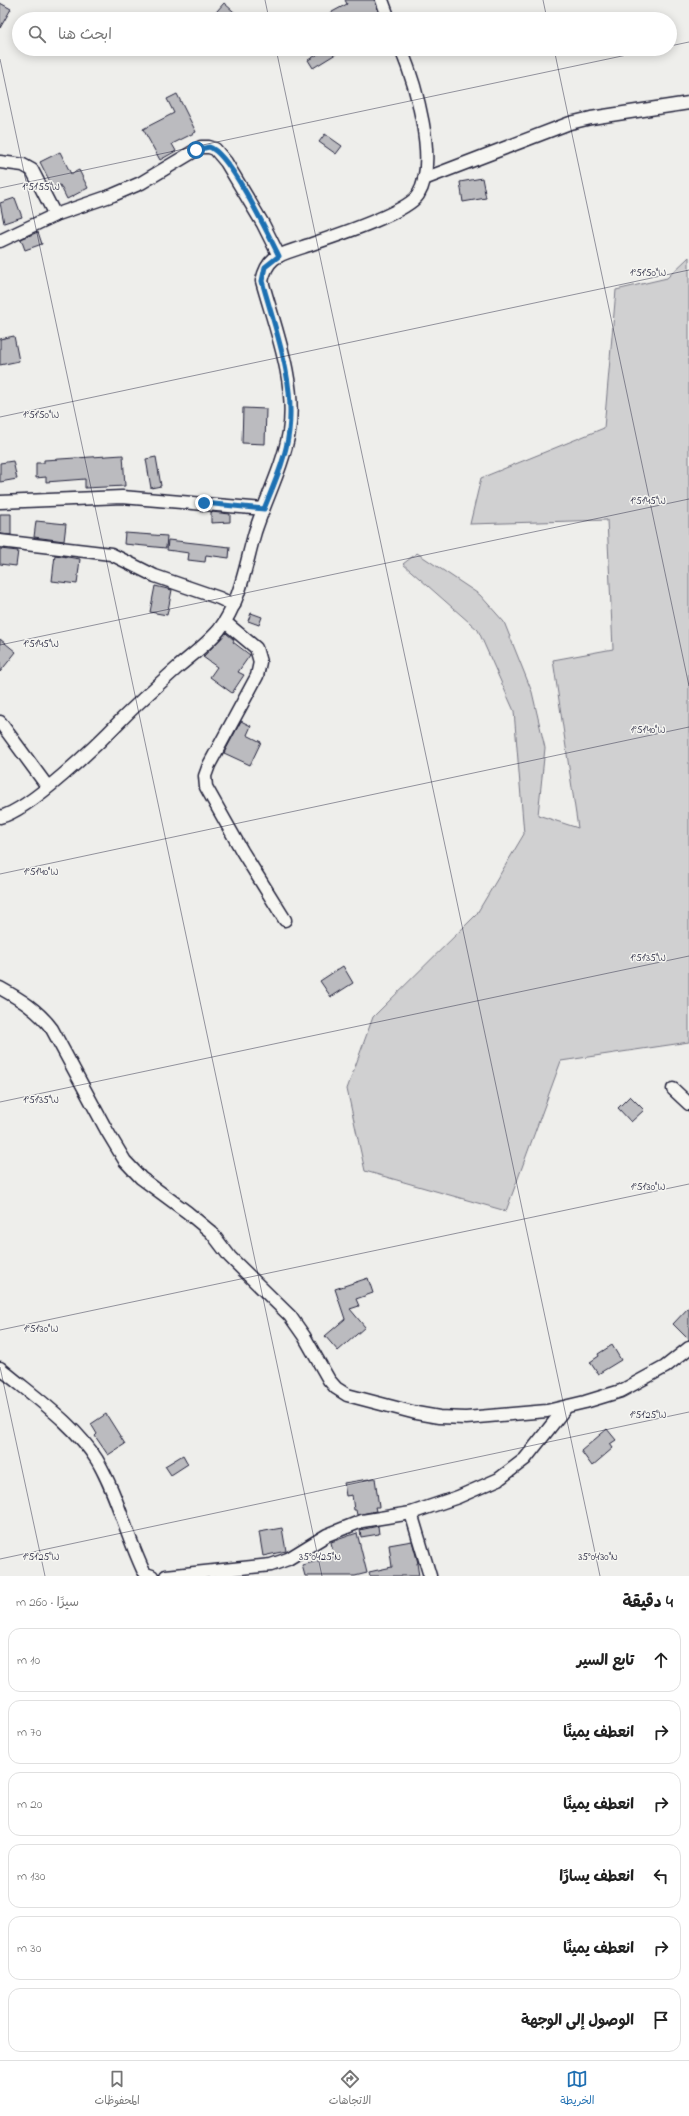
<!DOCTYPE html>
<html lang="ar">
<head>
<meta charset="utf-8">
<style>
	:root { --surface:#fff; --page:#f6f6f6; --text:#222; --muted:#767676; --line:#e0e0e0; --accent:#1f6fb2 }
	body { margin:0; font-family:"Indie Flower","Playpen Sans Arabic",sans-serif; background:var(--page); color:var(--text); direction:rtl }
	.stop { position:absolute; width:12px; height:12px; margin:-9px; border:3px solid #1f6fb2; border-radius:50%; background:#fff }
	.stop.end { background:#1f6fb2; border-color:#fff; box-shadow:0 1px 4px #0008 }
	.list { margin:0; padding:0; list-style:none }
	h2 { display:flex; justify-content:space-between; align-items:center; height:52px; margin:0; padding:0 16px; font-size:17px }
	h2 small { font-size:13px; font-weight:400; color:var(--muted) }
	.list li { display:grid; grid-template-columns:26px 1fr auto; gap:12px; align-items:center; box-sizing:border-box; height:64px; margin:0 8px 8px; padding:0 8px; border:1px solid var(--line); border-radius:12px }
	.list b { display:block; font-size:15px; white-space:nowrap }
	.list em { font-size:13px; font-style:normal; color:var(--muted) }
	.icon { flex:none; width:22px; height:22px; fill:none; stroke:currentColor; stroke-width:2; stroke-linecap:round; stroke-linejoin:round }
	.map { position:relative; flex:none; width:689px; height:1576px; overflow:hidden; direction:ltr }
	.search { position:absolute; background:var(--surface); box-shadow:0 2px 10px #0003; left:12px; right:12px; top:12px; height:44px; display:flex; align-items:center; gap:10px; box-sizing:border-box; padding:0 14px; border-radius:22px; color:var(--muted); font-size:15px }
	.sheet { height:484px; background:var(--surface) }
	nav { display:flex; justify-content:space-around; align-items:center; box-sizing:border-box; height:56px; border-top:1px solid var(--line); background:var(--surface); font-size:11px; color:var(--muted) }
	nav a { display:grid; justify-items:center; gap:2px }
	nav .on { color:var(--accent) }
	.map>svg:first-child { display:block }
	.green { fill:#d0d0d1; stroke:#797986 }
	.building { fill:#bbbbbf; stroke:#22223b }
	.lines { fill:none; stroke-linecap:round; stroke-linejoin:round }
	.minor-casing { stroke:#22223b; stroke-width:15 }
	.minor { stroke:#f6f6f2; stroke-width:12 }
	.route { stroke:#1f6fb2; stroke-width:5 }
	.ticks { fill:none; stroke:#22223b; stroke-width:1; stroke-opacity:0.45 }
	.ticks-label { font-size:10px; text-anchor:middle; fill:#22223b; stroke:#f6f6f2; stroke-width:3; stroke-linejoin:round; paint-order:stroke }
</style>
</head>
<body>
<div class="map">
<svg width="689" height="1576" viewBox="0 0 689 1576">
	<rect width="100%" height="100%" fill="#eeeeeb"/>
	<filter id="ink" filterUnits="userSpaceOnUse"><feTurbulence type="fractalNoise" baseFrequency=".025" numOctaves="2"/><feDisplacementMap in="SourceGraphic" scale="8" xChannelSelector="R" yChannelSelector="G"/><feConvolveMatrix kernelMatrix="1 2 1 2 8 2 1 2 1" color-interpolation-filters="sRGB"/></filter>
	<g filter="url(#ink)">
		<path class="green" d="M 689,257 L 689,1042 L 561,1061 L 506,1211 L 365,1171 L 347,1089 L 373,1017 L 476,915 L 524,834 L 514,711 L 478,630 L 403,564 L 417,553 L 480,595 L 504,622 L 532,692 L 545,748 L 538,815 L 578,828 L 553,660 L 613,649 L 607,520 L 470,524 L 481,478 L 604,428 L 616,290 L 667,278 Z"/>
		<g class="building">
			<path d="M 345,0 L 375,0 L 381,19 L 374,19 L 372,15 L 363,19 L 319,19 L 347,4 Z"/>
			<path d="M 0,3 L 11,9 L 0,28 Z"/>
			<path d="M 224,3 L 242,19 L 210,19 Z"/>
			<path d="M 327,49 L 344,49 L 313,68 L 308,60 Z"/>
			<path d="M 177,94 L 196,132 L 172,144 L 176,151 L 160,160 L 143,129 L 174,113 L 167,99 Z"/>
			<path d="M 325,134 L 342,146 L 336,154 L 319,142 Z"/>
			<path d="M 60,152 L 71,174 L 79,170 L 88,188 L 67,199 L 60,185 L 53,188 L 40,162 Z"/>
			<path d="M 482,178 L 486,198 L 463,202 L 460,182 Z"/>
			<path d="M 15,198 L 22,217 L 4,223 L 0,203 Z"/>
			<path d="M 38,232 L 42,244 L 25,250 L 21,239 Z"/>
			<path d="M 14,336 L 19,361 L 0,365 L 0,339 Z"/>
			<path d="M 243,408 L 266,409 L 265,444 L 242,443 Z"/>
			<path d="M 123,455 L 125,486 L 85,488 L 85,479 L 46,482 L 46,477 L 36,478 L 36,463 L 44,463 L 44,460 Z"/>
			<path d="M 156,457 L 161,486 L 151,488 L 146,459 Z"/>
			<path d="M 13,461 L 17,479 L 0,482 L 0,463 Z"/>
			<path d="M 211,512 L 230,514 L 230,522 L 211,523 Z"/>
			<path d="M 0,514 L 11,514 L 11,535 L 0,534 Z"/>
			<path d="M 36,521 L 66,524 L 64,541 L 34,537 Z"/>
			<path d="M 125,533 L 167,536 L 166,548 L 124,544 Z"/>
			<path d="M 168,540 L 230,547 L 229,558 L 206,555 L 205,562 L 188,560 L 189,553 L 167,550 Z"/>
			<path d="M 0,549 L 18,551 L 16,566 L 0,564 Z"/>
			<path d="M 55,555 L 80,559 L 77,584 L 52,581 Z"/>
			<path d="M 155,586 L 172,590 L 167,615 L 150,612 Z"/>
			<path d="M 251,613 L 262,617 L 259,625 L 248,621 Z"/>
			<path d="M 226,633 L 234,640 L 233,642 L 250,655 L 238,672 L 244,675 L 232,693 L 210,677 L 217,667 L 203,657 Z"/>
			<path d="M 0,639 L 16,652 L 0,672 Z"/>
			<path d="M 241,721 L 251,726 L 247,735 L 261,742 L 250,765 L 224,753 Z"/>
			<path d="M 343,966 L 353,983 L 331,997 L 320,981 Z"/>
			<path d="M 630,1096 L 644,1110 L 631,1122 L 618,1108 Z"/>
			<path d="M 368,1278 L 373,1293 L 356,1299 L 359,1306 L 350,1309 L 365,1327 L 338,1351 L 325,1336 L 345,1319 L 335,1289 Z"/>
			<path d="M 689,1307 L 689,1340 L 673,1324 Z"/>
			<path d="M 612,1345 L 621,1360 L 598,1374 L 590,1362 L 599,1356 L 598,1354 Z"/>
			<path d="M 106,1414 L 125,1444 L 108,1455 L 95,1436 L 97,1434 L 91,1424 Z"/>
			<path d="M 607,1429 L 616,1440 L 610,1444 L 613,1448 L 592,1466 L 581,1451 Z"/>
			<path d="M 183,1455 L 188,1464 L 171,1475 L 165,1466 Z"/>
			<path d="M 375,1478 L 379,1507 L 375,1507 L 376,1511 L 357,1515 L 356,1510 L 354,1510 L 352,1495 L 346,1496 L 344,1483 Z"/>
			<path d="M 378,1526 L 379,1534 L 361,1537 L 360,1530 Z"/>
			<path d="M 282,1528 L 286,1551 L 263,1556 L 259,1532 Z"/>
			<path d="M 357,1533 L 367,1573 L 355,1576 L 305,1576 L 302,1565 L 334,1557 L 331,1542 Z"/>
			<path d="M 412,1541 L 418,1563 L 417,1563 L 419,1576 L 370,1576 L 369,1572 L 392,1567 L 389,1545 Z"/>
		</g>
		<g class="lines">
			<g class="minor-casing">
				<g id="minor">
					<path d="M 382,0 L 389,19"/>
					<path d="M 0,162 L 23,165 L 32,170 L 55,215"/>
					<path d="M 424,179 L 570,123 L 591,118 L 689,103"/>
					<path d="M 0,241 L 55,215 L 113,195 L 141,183 L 201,147 L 209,147 L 215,149 L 226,162 L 263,224 L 279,256"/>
					<path d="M 0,502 L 122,497 L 263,509"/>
					<path d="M 0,541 L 111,554 L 155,576 L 219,598 L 234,605"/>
					<path d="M 225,622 L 256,648 L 260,662 L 257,676 L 209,765 L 205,776 L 206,787 L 242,851 L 285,920"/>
					<path d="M 0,722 L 47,786"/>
					<path d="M 0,817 C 30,810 99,743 122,719 C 140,701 159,684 178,667 C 192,655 207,644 219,630 C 241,601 245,566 255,532 C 266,498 283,467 289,432 C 297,383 275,328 262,281 C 268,255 280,255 303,247 C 326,239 406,214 418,195 C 439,162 415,83 401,49"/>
					<path d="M 0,988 C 20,999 38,1010 52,1029 L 107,1131 L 125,1161 L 141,1178 L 187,1212 L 211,1232 L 230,1257 L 290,1316 L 304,1336 L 329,1380 L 336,1388 L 347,1395 L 416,1413 L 439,1417 L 466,1418 L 547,1411 L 585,1402 L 621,1391 L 665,1367 L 689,1348"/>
					<path d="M 673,1089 L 689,1104"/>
					<path d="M 0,1368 C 33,1396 74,1423 97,1460 C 117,1494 126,1534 143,1570 L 146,1574 L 152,1576"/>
					<path d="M 411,1513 L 430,1576"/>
					<path d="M 166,1576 L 271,1565 L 288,1559 L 327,1535 L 362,1521 L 411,1513 L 458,1497 L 499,1479 L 525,1459 L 566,1407"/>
				</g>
			</g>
			<use href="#minor" class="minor"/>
		</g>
	</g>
	<g class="lines" filter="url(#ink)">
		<path class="route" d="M 196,150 L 209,147 C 230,153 268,234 279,256 L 265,267 L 262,281 C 275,329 295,380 289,431 C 286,458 274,484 264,509 L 204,503"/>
	</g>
	<path class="ticks" d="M 265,0 L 269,19M 543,0 L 547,19M 670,46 L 689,42M 276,49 L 600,1576M 554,49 L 689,686M 0,59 L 322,1576M 0,188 L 655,49M 0,417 L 689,270M 0,645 L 689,499M 0,874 L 689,727M 0,1102 L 689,956M 0,1330 L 689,1184M 0,1367 L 45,1576M 0,1559 L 689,1412"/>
	<g class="ticks-label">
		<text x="41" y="190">1°51'55"W</text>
		<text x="648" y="276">1°51'50"W</text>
		<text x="41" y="418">1°51'50"W</text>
		<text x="648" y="504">1°51'45"W</text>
		<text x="41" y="647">1°51'45"W</text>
		<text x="648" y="733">1°51'40"W</text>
		<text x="41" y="875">1°51'40"W</text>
		<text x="648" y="961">1°51'35"W</text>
		<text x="41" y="1103">1°51'35"W</text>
		<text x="648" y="1190">1°51'30"W</text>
		<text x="41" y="1332">1°51'30"W</text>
		<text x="648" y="1418">1°51'25"W</text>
		<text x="320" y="1560">35°04'25"N</text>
		<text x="598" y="1560">35°04'30"N</text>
		<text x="41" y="1560">1°51'25"W</text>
	</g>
</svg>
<div class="stop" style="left:196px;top:150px"></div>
<div class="stop end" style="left:204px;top:503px"></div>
<div class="search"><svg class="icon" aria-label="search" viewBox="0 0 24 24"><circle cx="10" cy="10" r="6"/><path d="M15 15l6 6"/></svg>ابحث هنا</div>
</div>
<section class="sheet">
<h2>4 دقيقة<small>سيرًا · 260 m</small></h2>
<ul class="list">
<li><svg class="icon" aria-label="ahead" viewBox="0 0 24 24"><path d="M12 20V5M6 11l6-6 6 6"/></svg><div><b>تابع السير</b></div><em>10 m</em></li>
<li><svg class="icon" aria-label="right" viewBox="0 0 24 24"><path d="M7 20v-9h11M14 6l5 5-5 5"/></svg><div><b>انعطف يمينًا</b></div><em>70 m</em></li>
<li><svg class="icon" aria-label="right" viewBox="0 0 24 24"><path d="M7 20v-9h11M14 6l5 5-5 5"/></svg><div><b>انعطف يمينًا</b></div><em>20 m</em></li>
<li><svg class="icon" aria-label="left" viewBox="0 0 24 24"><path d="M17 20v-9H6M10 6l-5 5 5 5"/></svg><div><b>انعطف يسارًا</b></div><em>130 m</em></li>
<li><svg class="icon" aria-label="right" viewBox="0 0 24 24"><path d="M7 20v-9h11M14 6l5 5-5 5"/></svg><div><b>انعطف يمينًا</b></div><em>30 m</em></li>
<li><svg class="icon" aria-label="arrive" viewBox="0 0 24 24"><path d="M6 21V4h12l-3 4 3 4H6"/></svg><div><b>الوصول إلى الوجهة</b></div></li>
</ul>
</section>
<nav>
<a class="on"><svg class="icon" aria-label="map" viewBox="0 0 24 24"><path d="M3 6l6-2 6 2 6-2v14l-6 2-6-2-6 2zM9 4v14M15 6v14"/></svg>الخريطة</a>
<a><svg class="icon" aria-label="directions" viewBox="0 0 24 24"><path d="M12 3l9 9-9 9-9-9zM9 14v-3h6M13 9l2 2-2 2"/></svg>الاتجاهات</a>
<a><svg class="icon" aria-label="saved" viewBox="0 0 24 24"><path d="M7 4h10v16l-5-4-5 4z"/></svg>المحفوظات</a>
</nav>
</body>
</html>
